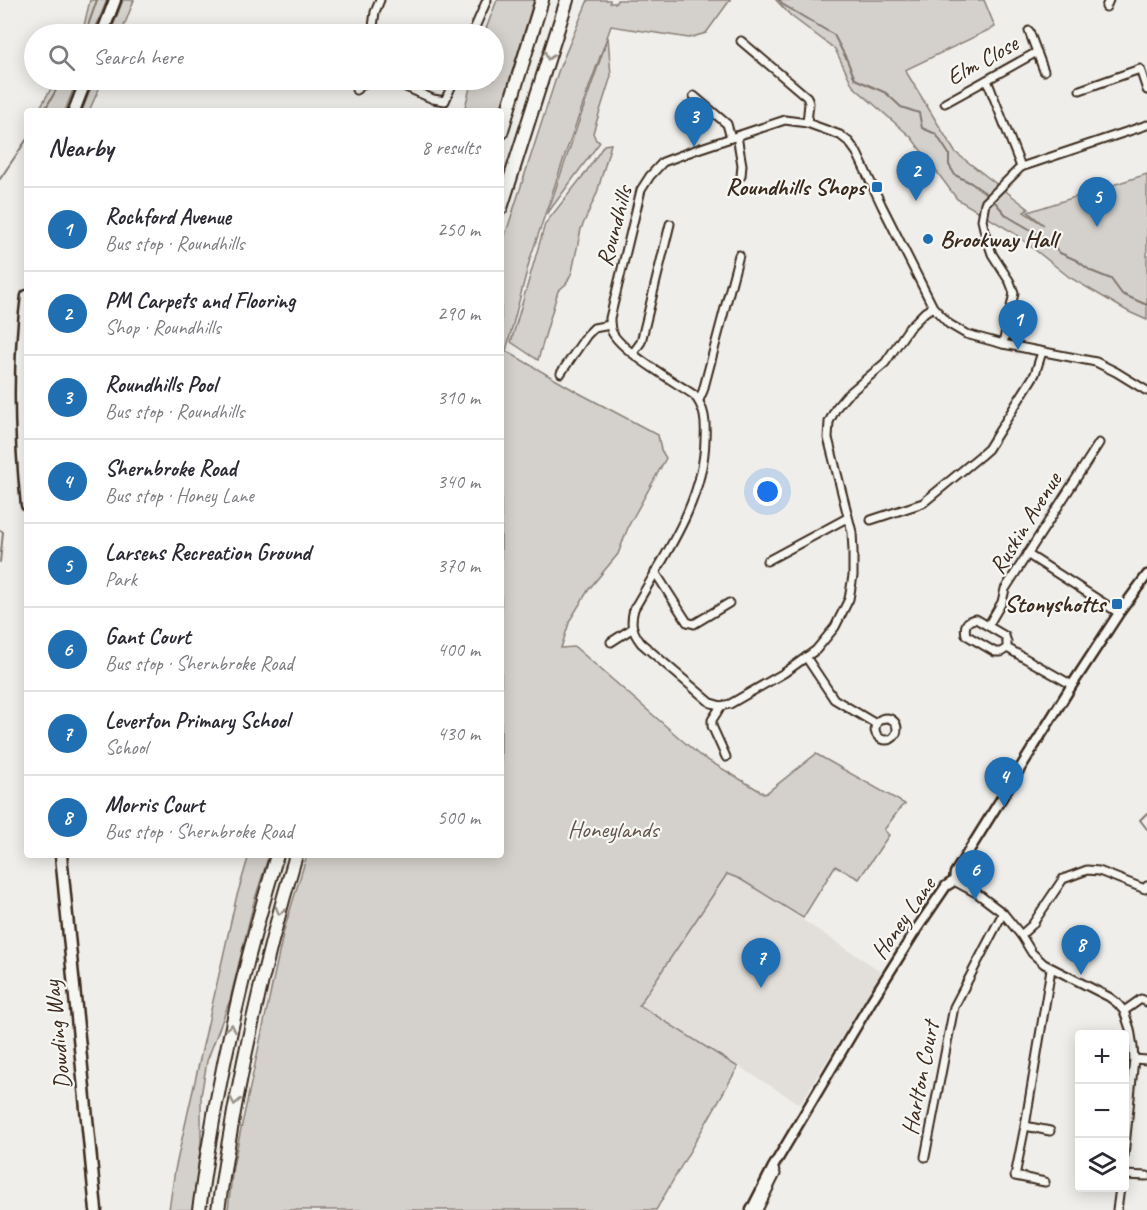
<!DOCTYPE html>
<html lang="en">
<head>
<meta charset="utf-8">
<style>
	:root { --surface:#fff; --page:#f7f7f7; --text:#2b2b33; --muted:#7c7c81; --line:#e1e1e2; --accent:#1f6fb2 }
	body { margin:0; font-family:Caveat,sans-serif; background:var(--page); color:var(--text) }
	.controls { position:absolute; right:18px; bottom:18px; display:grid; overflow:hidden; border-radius:6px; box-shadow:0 3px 15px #0003 }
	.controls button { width:54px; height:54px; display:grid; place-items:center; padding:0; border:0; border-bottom:2px solid var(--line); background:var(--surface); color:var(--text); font:30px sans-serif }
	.you { position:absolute; left:768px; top:492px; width:21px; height:21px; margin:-15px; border:4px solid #fff; border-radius:50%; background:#1a73e8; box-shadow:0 0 0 9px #1a73e833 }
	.badge { display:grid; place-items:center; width:39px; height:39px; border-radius:50%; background:var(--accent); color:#fff; font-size:20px; font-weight:700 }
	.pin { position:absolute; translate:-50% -50px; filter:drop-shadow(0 2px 3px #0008) }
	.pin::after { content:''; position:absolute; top:32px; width:21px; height:18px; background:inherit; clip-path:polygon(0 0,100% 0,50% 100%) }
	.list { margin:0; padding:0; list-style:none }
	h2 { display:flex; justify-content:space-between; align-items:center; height:78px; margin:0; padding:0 24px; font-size:26px }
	h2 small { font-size:20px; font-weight:400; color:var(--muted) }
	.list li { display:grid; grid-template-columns:39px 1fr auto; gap:18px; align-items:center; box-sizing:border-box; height:84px; padding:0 24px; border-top:2px solid var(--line) }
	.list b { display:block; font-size:22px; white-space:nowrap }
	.list p { margin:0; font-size:20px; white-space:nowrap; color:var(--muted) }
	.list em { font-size:20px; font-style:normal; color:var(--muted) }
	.icon { flex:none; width:33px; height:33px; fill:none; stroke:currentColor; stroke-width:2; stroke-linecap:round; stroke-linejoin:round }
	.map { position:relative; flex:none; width:1147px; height:1210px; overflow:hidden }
	.search { position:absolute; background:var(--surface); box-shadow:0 3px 15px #0003; left:24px; top:24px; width:480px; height:66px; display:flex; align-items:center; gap:15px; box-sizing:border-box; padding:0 21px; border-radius:33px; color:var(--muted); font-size:22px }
	.panel { position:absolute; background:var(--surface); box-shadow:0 3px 15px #0003; left:24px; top:108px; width:480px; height:750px; border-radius:6px }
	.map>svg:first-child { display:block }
	.built { fill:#e2dfdb }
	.green { fill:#d4d1cc; stroke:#887e75; stroke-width:1.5 }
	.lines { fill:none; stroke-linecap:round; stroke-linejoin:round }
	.stream { stroke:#81766d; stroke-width:2 }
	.minor-casing { stroke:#3b2a1e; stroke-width:11 }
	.tertiary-casing { stroke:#3b2a1e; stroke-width:13 }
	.primary-casing { stroke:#3b2a1e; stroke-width:15 }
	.motorway-casing { stroke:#3b2a1e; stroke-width:16 }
	.minor { stroke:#f6f6f2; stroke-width:7 }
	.tertiary { stroke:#f6f6f2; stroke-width:8 }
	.primary { stroke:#f6f6f2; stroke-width:10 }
	.motorway { stroke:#f6f6f2; stroke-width:12 }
	.oneway { stroke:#989088 }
	.poi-dot { fill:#1f6fb2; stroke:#f6f6f2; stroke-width:2 }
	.labels { text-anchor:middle; stroke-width:4.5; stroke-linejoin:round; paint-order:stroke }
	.street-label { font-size:24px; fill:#3b2a1e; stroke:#f6f6f2 }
	.poi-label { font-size:24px; font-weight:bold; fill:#3b2a1e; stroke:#f6f6f2; text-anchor:end }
	.park-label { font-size:24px; fill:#61544a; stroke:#f6f6f2 }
</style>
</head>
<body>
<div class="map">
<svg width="1147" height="1210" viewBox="0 0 1147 1210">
	<rect width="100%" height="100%" fill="#efeeea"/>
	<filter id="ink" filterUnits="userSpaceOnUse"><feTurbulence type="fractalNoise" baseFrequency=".0167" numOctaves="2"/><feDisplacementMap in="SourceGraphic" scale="12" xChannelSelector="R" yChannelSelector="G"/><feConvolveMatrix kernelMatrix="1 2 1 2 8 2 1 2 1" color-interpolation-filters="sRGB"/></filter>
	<g filter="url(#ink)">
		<path class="built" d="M 727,874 L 740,879 L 882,972 L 800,1104 L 639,1005 Z"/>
		<g class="green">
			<path d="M 90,0 L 107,0 L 93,34 L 82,34 Z"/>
			<path d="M 123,0 L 134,0 L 121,34 L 110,34 Z"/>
			<path d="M 497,0 L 534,0 L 500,111 L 464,111 L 472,80 L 494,80 L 494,34 L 484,34 Z"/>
			<path d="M 588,0 L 610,0 L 610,3 L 616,3 L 617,0 L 730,0 L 706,33 L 689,38 L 611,26 L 567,149 L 530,259 L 506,351 L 577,392 L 658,435 L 661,450 L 666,458 L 629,525 L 618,554 L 589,589 L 570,620 L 561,648 L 575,647 L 699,755 L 765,794 L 816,754 L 905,804 L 901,807 L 884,830 L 889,835 L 859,879 L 835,866 L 803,918 L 740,879 L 727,874 L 639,1005 L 738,1067 L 656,1210 L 228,1210 L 233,1166 L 284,930 L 307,855 L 501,855 L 501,248 L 559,69 Z"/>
			<path d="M 776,0 L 984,0 L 995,27 L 905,70 L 955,152 L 1029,209 L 1024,212 L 1044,225 L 1028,212 L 1147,174 L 1147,320 L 1129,312 L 1069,277 L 1014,233 L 957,199 L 911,137 L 853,86 L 835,49 L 791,16 Z"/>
			<path d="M 608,37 L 611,76 L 593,133 L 596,140 L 600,142 L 547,214 Z"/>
			<path d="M 56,80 L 77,80 L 65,111 L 38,111 Z"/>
			<path d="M 94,80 L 103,80 L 89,111 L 82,111 Z"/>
			<path d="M 611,144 L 597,193 L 581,229 L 572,272 L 566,284 L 558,291 L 538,360 L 511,342 L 545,224 L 586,172 L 604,145 Z"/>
			<path d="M 249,855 L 269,855 L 254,902 L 230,1000 L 207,1061 L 201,1096 L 201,1141 L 193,1210 L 169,1210 L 175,1170 L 236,899 Z"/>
		</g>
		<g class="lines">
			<g class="stream">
				<path d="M 779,0 L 782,4 L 834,35 L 846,58 L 855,79 L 886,93 L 901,107 L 919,113 L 922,128 L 936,134 L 949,154 L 949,165 L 955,175 L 971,183 L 984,192 L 994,201 L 1007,216 L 1048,240 L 1060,253 L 1076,260 L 1091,271 L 1111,279 L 1122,294 L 1147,305"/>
				<path d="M 85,34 L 97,0"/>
				<path d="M 44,111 L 62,80"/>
				<path d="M 0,179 L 27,139"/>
				<path d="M 0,530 L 3,532 L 0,562"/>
				<path d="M 1147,813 L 1140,820 L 1147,829"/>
			</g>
			<g class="minor-casing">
				<g id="minor">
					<path d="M 1106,7 L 1109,0"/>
					<path d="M 1029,31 L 1044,71"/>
					<path d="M 372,34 L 375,12 L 380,0"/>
					<path d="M 472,34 L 487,0"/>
					<path d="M 741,41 L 807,97 L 809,103 L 807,123"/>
					<path d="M 390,80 L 433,99 L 445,101 L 454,80"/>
					<path d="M 987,80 L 1021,167"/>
					<path d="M 356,90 L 369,80"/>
					<path d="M 1080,90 L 1140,69 L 1147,90"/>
					<path d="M 694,96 L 727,124 L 731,138"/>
					<path d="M 945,103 L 1037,52"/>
					<path d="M 737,136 L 742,165 L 741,176"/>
					<path d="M 933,307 L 925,312 L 909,328 L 885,363 L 846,396 L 836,408 L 829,422 L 828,438 L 852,532 L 853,551 L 853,576 L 849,599 L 835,627 L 816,650 L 784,673 L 730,704 L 721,706 L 711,703 L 641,643 C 632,631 630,624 634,609 C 664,556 704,502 705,439 C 706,422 705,408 694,395 C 675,382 621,351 612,332 C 610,328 610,323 610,318 L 641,190 L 650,176 L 663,162 L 695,150 L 785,120 L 807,123 L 840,135 L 849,142 L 857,153 L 882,206 L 933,307 L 949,324 L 966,334 L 1003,344 L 1096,362 L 1116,372 L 1147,391"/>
					<path d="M 1003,344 L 1014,293 L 1010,282 L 992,254 L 985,233 L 982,220 L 985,203 L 1021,167 L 1147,125"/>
					<path d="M 633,353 L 641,342 L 670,224"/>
					<path d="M 561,373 L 587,335 L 594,328 L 610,325"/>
					<path d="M 699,400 L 703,391 L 739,255"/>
					<path d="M 871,520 L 923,503 L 980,456 L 988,449 L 1035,374 L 1042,352"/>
					<path d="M 1027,554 L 1119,613"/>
					<path d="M 767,561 L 847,518"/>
					<path d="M 655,572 L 687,622 L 694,624 L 729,603"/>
					<path d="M 988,626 L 1002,602 L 1005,589 L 1099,443"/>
					<path d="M 611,642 L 633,628"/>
					<path d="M 1007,648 L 1007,642 L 1005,636 L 976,619 C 966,620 964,626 966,635 L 995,652 L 1001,652 L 1007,648 L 1072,685"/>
					<path d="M 806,657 L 834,699 L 876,724"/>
					<path d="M 721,706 L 712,720 L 712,726 L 726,757"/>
					<circle cx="886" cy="729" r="11"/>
					<path d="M 954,881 L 978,894 L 1003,913 L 1021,935 L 1032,953 L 1044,964 L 1109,997 L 1117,1003 L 1124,1011 L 1130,1029 L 1133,1047 L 1134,1059 L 1124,1156"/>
					<path d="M 1021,935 L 1032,925 L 1063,879 L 1087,870 L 1099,871 L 1145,889 L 1147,886"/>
					<path d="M 1124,1011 L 1141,999 L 1147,1002"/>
					<path d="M 1134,1059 L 1147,1060"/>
					<path d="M 1025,1126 L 1015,1176 L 1045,1182"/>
					<path d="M 1050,1131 L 1025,1126 L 1051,969"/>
					<path d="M 925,1157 L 954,1007 L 1003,913"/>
					<path d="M 1124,1175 L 1147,1176"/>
					<path d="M 758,1210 L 776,1174 L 773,1167"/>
					<path d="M 1117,1210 L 1120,1188"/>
				</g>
			</g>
			<g class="tertiary-casing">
				<path id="tertiary" d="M 751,1210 L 773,1167 L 872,1000 L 914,933 L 946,886 L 954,881 L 955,873 L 1072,685 L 1119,613 L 1147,575"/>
			</g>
			<g class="primary-casing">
				<g id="primary">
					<path d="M 102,34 L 115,0"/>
					<path d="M 74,111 L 86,80"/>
					<path d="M 27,296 C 18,365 20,436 27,505"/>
					<path d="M 61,855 L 96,1210"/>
				</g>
			</g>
			<g class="motorway-casing">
				<g id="motorway">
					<path d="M 501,133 L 542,0"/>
					<path d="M 501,208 L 567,0"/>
					<path d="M 199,1210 C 215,1090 242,971 277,855"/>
					<path d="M 218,1210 C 235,1090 261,972 296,855"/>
				</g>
			</g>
			<use href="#minor" class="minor"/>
			<use href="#tertiary" class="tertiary"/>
			<use href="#primary" class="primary"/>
			<use href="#motorway" class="motorway"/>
		</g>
		<defs><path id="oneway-chevron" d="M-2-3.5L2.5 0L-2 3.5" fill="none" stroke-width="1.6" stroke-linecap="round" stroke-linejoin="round" transform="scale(1.5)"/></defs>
		<g class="oneway">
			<use href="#oneway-chevron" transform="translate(549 56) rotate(108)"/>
			<use href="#oneway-chevron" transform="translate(280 911) rotate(106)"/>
			<use href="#oneway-chevron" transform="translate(231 1028) rotate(-77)"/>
			<use href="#oneway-chevron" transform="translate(235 1101) rotate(101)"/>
		</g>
	</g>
	<g class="poi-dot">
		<rect x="871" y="181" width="12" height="12" rx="3"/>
		<circle cx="928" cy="239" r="6"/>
		<rect x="1111" y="598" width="12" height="12" rx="3"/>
	</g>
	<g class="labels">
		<g class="street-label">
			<text transform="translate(982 60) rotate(-29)" y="8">Elm Close</text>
			<text transform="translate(614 226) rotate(-75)" y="8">Roundhills</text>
			<text transform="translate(1025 523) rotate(-58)" y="8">Ruskin Avenue</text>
			<text transform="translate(903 918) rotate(-55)" y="8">Honey Lane</text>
			<text transform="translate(57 1035) rotate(-96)" y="8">Dowding Way</text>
			<text transform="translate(920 1078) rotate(-79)" y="8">Harlton Court</text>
		</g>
		<g class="poi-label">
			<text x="865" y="195">Roundhills Shops</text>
			<text x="940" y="247" text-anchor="start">Brookway Hall</text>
			<text x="1105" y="612">Stonyshotts</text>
		</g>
		<g class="park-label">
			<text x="613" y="837">Honeylands</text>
		</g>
	</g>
</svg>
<div class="controls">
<button>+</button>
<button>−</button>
<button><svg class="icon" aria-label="layers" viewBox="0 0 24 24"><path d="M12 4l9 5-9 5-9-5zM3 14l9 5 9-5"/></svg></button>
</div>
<div class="you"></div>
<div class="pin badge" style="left:1018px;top:350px">1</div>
<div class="pin badge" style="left:916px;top:201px">2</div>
<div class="pin badge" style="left:694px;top:147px">3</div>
<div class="pin badge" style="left:1004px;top:807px">4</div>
<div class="pin badge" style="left:1097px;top:227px">5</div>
<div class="pin badge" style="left:975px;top:900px">6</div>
<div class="pin badge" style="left:761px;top:988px">7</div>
<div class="pin badge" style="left:1081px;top:975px">8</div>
<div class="search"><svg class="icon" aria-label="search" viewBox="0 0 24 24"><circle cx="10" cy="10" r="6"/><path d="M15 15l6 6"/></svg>Search here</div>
<section class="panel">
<h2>Nearby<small>8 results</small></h2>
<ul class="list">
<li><span class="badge">1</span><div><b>Rochford Avenue</b><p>Bus stop · Roundhills</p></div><em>250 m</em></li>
<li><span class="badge">2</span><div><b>PM Carpets and Flooring</b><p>Shop · Roundhills</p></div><em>290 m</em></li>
<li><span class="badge">3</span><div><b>Roundhills Pool</b><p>Bus stop · Roundhills</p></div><em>310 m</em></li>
<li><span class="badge">4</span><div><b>Shernbroke Road</b><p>Bus stop · Honey Lane</p></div><em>340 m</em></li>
<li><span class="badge">5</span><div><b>Larsens Recreation Ground</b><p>Park</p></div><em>370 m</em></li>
<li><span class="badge">6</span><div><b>Gant Court</b><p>Bus stop · Shernbroke Road</p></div><em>400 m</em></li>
<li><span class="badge">7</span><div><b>Leverton Primary School</b><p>School</p></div><em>430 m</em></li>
<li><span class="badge">8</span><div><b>Morris Court</b><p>Bus stop · Shernbroke Road</p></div><em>500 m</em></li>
</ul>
</section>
</div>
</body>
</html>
